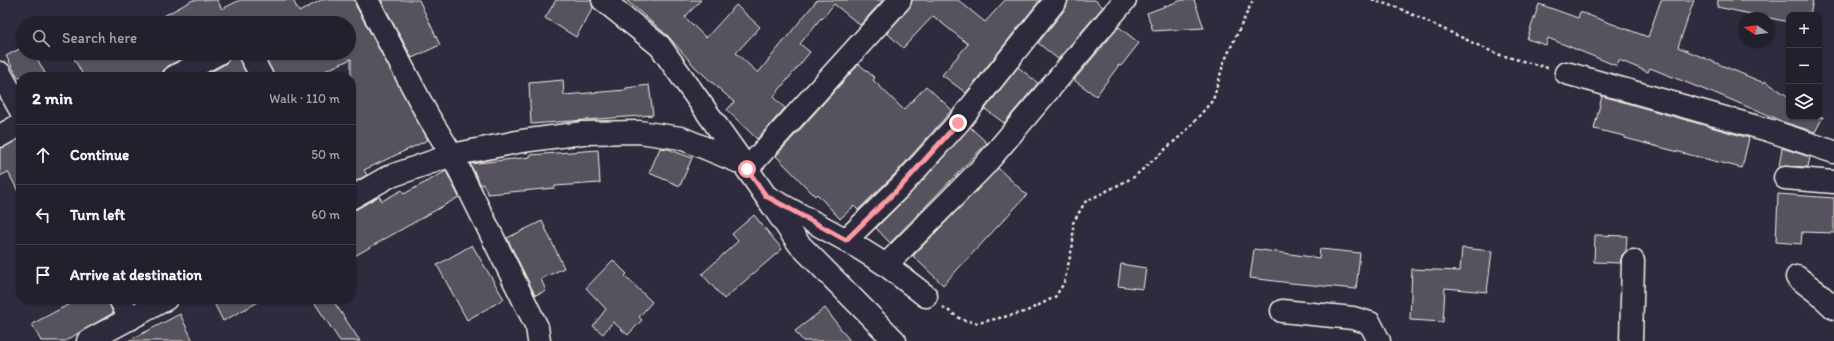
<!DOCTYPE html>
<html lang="en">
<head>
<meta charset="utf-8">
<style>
	:root { --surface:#23202e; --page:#2f2d3a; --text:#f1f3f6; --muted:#a3a3aa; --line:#403e4a }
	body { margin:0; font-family:Itim,sans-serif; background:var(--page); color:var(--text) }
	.controls { position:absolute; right:12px; top:12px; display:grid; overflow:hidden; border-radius:8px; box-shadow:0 1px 3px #0004 }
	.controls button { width:36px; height:36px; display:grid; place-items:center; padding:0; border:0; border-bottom:1px solid var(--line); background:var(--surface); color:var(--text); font:20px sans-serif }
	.compass { position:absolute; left:1738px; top:12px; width:36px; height:36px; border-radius:50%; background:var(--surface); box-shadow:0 1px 3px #0004; rotate:283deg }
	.stop { position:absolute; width:12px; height:12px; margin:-9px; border:3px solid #ff9aa2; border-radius:50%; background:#fff }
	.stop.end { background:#ff9aa2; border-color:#fff; box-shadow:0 1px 4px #0008 }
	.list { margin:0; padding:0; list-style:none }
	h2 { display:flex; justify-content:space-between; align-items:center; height:52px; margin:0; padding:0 16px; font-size:17px }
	h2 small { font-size:13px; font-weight:400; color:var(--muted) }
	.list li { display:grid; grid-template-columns:26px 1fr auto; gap:12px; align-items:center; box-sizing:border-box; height:60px; padding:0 16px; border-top:1px solid var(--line) }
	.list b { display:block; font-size:15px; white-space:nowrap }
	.list em { font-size:13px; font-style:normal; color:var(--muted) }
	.icon { flex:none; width:22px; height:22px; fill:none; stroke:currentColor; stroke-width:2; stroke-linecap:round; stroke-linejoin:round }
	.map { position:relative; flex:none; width:1834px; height:341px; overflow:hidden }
	.search { position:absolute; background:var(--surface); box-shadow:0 1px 3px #0004; left:16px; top:16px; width:340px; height:44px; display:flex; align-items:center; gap:10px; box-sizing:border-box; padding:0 14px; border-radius:22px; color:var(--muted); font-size:15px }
	.panel { position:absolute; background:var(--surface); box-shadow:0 1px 3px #0004; left:16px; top:72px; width:340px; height:232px; border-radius:16px }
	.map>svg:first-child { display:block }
	.building { fill:#56525f; stroke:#f4f1e8 }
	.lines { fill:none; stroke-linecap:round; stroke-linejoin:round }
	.minor-casing { stroke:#f4f1e8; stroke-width:25 }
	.path { stroke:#f4f1e8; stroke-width:2.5; stroke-dasharray:3 3; stroke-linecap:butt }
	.minor { stroke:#2f2a3d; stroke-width:22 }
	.route { stroke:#ff9aa2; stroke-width:5 }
</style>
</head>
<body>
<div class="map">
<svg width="1834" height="341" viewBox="0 0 1834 341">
	<rect width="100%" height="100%" fill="#2f2a3d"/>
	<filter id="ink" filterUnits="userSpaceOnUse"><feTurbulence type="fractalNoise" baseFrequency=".025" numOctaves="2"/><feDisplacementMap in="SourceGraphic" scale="8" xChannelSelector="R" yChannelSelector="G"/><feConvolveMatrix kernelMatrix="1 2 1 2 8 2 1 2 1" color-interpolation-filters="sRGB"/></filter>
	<g filter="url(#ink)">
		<g class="building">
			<path d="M 193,0 L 217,0 L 222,9 L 240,0 L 293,0 L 299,12 L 321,0 L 355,0 L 356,6 L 428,140 L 364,170 L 367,175 L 351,184 L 351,59 L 312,77 L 274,77 L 263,53 L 349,53 L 349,23 L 151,23 Z"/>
			<path d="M 381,0 L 419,0 L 440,45 L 412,58 Z"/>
			<path d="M 556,0 L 591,0 L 593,8 L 576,37 L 545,18 Z"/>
			<path d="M 626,0 L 701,0 L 685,17 L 706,38 L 736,5 L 760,27 L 736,53 L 758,73 L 817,0 L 883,0 L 860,25 L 834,4 L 822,19 L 821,18 L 800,44 L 810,52 L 775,95 L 774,98 L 785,108 L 757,139 L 727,110 L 734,102 L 695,67 L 668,36 Z"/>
			<path d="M 912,0 L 958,0 L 985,22 L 1005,0 L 1040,0 L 966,93 L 942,75 L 968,44 L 933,16 L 903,48 L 887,33 L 909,8 Z"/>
			<path d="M 1068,0 L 1095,0 L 1103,7 L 1058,59 L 1038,43 L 1066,8 Z"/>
			<path d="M 1182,0 L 1194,0 L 1204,28 L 1153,31 L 1147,13 Z"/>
			<path d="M 1661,0 L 1694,0 L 1678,47 L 1764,83 L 1765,81 L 1789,97 L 1789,117 L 1823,117 L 1815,132 L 1783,122 L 1755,109 L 1755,110 L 1715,93 L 1715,94 L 1650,68 L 1648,72 L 1619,60 L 1617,66 L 1548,38 L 1546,45 L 1527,39 L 1539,4 L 1578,18 L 1580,12 L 1648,37 Z"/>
			<path d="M 1718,0 L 1813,0 L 1810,15 L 1789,15 L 1789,22 L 1717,7 Z"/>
			<path d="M 1119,27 L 1139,43 L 1121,66 L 1119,65 L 1096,96 L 1074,80 Z"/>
			<path d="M 23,47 L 23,53 L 34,53 L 47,77 L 18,77 L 6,56 Z"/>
			<path d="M 71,53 L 101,53 L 104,58 L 113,53 L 192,53 L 168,66 L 163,71 L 162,77 L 84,77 Z"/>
			<path d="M 231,53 L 237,53 L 248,77 L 202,77 L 225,64 L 230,59 Z"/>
			<path d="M 859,64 L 875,78 L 873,80 L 904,110 L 926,86 L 952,110 L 894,175 L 858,210 L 854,206 L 840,219 L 817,194 L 815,196 L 776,156 Z"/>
			<path d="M 1018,67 L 1038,83 L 1004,123 L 985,109 Z"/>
			<path d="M 563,80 L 564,95 L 626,90 L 626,88 L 649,85 L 653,115 L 531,124 L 529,83 Z"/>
			<path d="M 1602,96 L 1749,138 L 1742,168 L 1655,146 L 1625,138 L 1625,136 L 1594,129 Z"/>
			<path d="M 970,127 L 987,143 L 890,243 L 876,228 L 912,192 Z"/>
			<path d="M 21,138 L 21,197 L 8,172 L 0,176 L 0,148 Z"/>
			<path d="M 660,148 L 668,149 L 692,158 L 680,186 L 649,173 Z"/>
			<path d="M 1782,148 L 1810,157 L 1808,167 L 1779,166 Z"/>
			<path d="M 598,150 L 600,183 L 555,186 L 555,188 L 488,194 L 483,184 L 481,185 L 470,164 L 530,157 L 530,155 Z"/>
			<path d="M 998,168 L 1027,195 L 943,285 L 913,256 Z"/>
			<path d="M 446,171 L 459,197 L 351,258 L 351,210 L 357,209 L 379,196 L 382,201 L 402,190 L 404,194 Z"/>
			<path d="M 1778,194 L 1834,198 L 1834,233 L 1802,232 L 1801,244 L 1776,242 Z"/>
			<path d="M 754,215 L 782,249 L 724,299 L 702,274 L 738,241 L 732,234 Z"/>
			<path d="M 542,221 L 564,268 L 541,279 L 546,291 L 535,295 L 507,238 Z"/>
			<path d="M 1595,235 L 1627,236 L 1626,251 L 1622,255 L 1620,263 L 1594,262 Z"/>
			<path d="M 472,245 L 504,299 L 467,320 L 437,265 Z"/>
			<path d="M 1462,248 L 1492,251 L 1487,292 L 1445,288 L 1443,322 L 1410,320 L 1412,269 L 1460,271 Z"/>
			<path d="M 1254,249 L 1319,258 L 1320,249 L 1360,253 L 1356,289 L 1291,283 L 1250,278 Z"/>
			<path d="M 613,260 L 627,274 L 625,276 L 652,302 L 639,317 L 642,320 L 628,335 L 613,322 L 603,334 L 593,326 L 606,309 L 586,288 Z"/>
			<path d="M 1121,264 L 1146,268 L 1143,289 L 1118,286 Z"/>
			<path d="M 79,299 L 108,299 L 113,313 L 65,341 L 41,341 L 32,324 Z"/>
			<path d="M 212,299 L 264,299 L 223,321 Z"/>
			<path d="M 312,299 L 332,299 L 360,341 L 340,341 Z"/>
			<path d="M 825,308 L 850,341 L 803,341 L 795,331 Z"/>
			<path d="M 180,314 L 193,341 L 128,341 Z"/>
		</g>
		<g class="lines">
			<g class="minor-casing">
				<g id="minor">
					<path d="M 367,0 L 428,116 L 452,155 L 537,327 L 539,341"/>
					<path d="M 603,0 L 660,46 L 736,153 L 799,244 L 895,341"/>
					<path d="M 249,53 L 262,77"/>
					<path d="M 0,73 L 21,111"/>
					<path d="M 1566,73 L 1768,130 L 1834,152"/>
					<path d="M 174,77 L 219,53"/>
					<path d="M 0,136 L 21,124"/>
					<path d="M 747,169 L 900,0"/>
					<path d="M 1785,178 L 1834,182"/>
					<path d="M 351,198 L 388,177 L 452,155 L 522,141 L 583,133 L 639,132 L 681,138 L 744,164"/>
					<path d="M 769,198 L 846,240 L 886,265 L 926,296"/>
					<path d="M 846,240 L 903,184 L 958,123 L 1056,0"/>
					<path d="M 886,265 L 984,166 L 1125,0"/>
					<path d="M 1797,277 L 1818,293 L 1834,308"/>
					<path d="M 120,299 L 130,319"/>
					<path d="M 1282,311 L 1353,318 L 1370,323 L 1379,341"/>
					<path d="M 88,341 L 166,299"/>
					<path d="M 1631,341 L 1633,261"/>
				</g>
			</g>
			<g class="path">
				<path d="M 1372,0 L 1396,7 L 1497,54 L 1548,68"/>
				<path d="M 943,307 L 962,320 L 978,323 L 1025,312 L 1055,297 L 1064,283 L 1073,244 L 1073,223 L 1085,202 L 1134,177 L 1186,131 L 1213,100 L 1224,62 L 1253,0"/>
			</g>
			<use href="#minor" class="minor"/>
		</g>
	</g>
	<g class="lines" filter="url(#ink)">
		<path class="route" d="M 747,169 L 766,196 L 846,240 L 903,184 L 958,123"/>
	</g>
</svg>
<div class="controls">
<button>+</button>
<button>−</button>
<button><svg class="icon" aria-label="layers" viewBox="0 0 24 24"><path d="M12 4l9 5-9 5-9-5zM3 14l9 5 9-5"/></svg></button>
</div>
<svg class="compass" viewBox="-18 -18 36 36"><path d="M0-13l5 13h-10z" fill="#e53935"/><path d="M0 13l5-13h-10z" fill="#a3a3aa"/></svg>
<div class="stop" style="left:747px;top:169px"></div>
<div class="stop end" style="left:958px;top:123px"></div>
<div class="search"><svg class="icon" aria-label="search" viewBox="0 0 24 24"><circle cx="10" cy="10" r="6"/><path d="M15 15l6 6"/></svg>Search here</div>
<section class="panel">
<h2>2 min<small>Walk · 110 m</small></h2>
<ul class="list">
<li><svg class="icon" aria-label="ahead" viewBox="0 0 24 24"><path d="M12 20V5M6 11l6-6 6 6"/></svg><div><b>Continue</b></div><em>50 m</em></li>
<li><svg class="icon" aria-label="left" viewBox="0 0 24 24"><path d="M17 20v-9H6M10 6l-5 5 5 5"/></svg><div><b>Turn left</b></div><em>60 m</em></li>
<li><svg class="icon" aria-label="arrive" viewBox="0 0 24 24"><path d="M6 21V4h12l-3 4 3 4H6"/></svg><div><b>Arrive at destination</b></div></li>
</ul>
</section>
</div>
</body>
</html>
